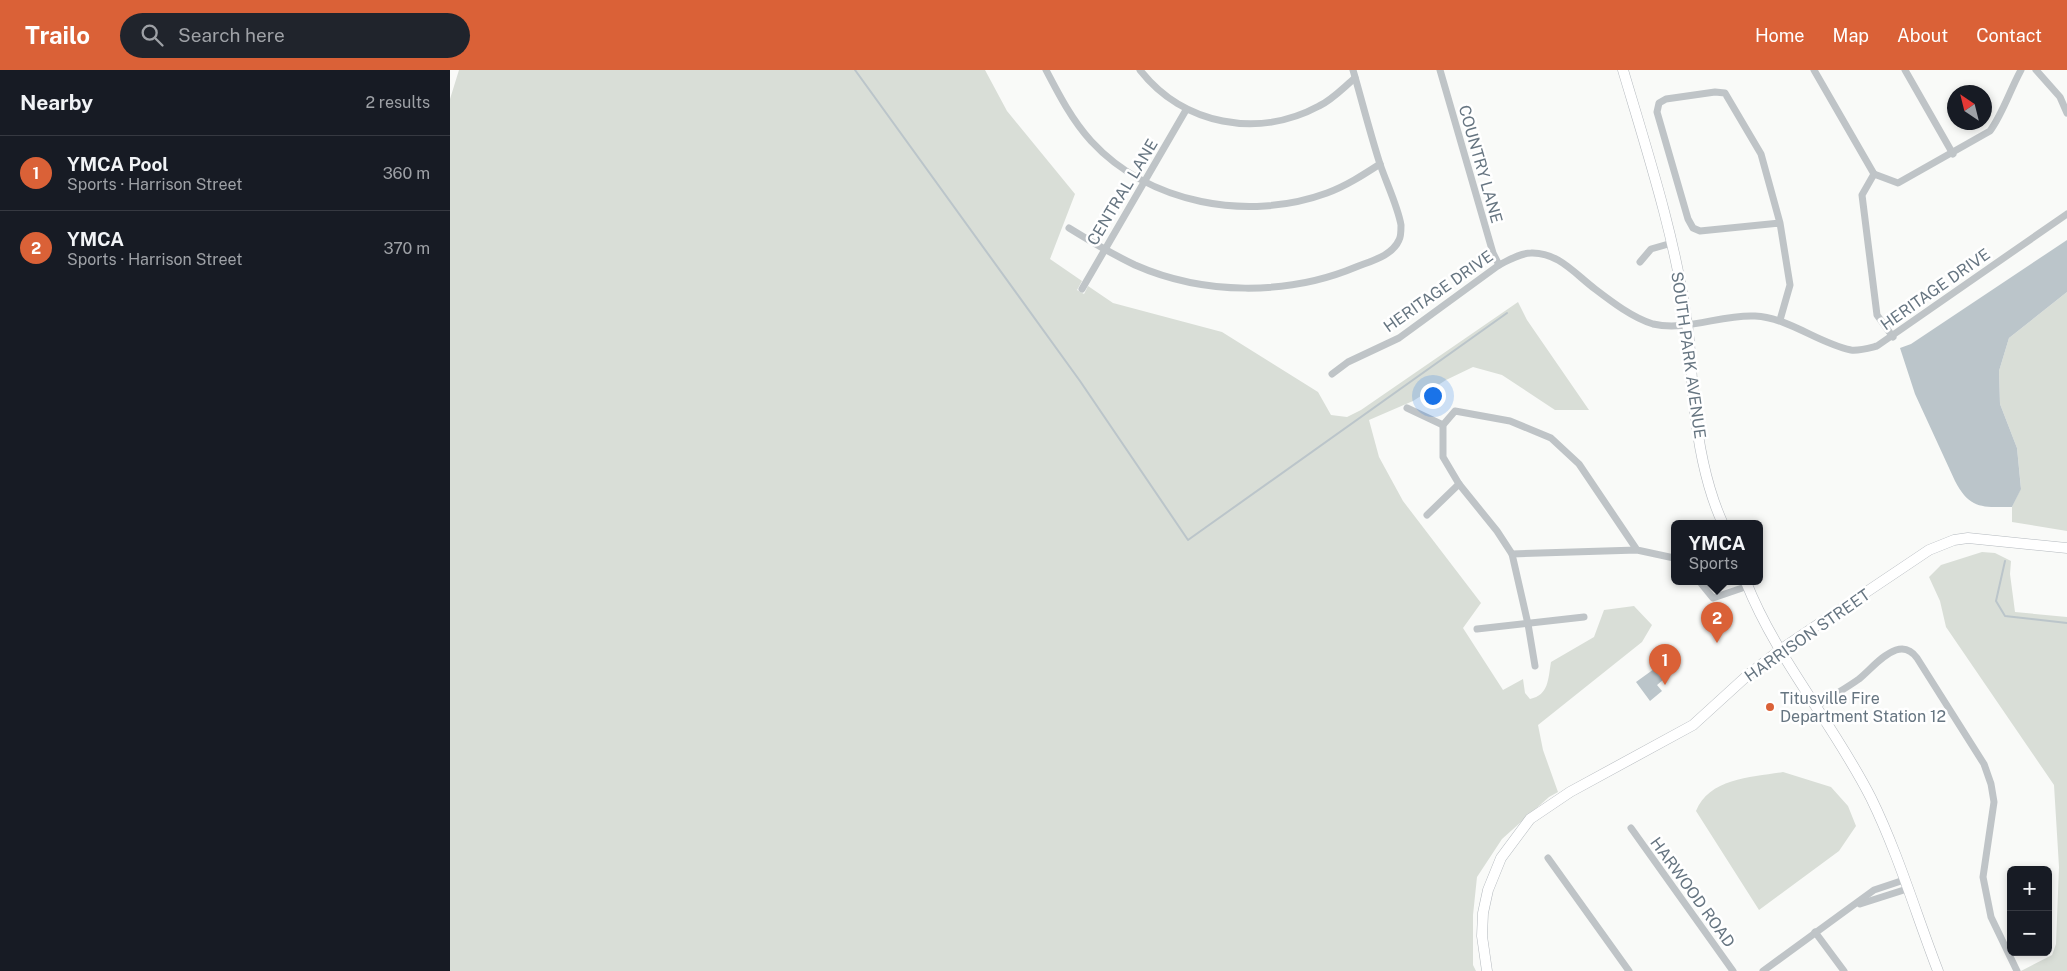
<!DOCTYPE html>
<html lang="en">
<head>
<meta charset="utf-8">
<style>
	:root { --surface:#171b24; --page:#20242c; --text:#f1f3f6; --muted:#9ea1a6; --line:#363941; --accent:#da6137 }
	body { margin:0; font-family:"Public Sans",sans-serif; background:var(--page); color:var(--text) }
	.controls { position:absolute; right:15px; bottom:15px; display:grid; overflow:hidden; border-radius:8px; box-shadow:0 2px 8px #0003 }
	.controls button { width:45px; height:45px; display:grid; place-items:center; padding:0; border:0; border-bottom:1px solid var(--line); background:var(--surface); color:var(--text); font:25px sans-serif }
	.compass { position:absolute; left:1497px; top:15px; width:45px; height:45px; border-radius:50%; background:var(--surface); box-shadow:0 2px 8px #0003; rotate:325deg }
	.you { position:absolute; left:982px; top:325px; width:18px; height:18px; margin:-12px; border:4px solid #fff; border-radius:50%; background:#1a73e8; box-shadow:0 0 0 8px #1a73e833 }
	.badge { display:grid; place-items:center; width:32px; height:32px; border-radius:50%; background:var(--accent); color:#fff; font-size:16px; font-weight:700 }
	.pin { position:absolute; translate:-50% -41px; filter:drop-shadow(0 1px 2px #0008) }
	.pin::after { content:''; position:absolute; top:26px; width:18px; height:15px; background:inherit; clip-path:polygon(0 0,100% 0,50% 100%) }
	.popup { position:absolute; left:1221px; top:450px; width:92px; height:65px; box-sizing:border-box; display:grid; place-content:center; border-radius:8px; background:var(--surface); filter:drop-shadow(0 1px 4px #0005); font-size:16px; white-space:nowrap; color:var(--muted) }
	.popup b { font-size:19px; color:var(--text) }
	.popup::after { content:''; position:absolute; left:50%; top:100%; margin-left:-10px; border:10px solid transparent; border-top-color:var(--surface) }
	.list { margin:0; padding:0; list-style:none }
	h2 { display:flex; justify-content:space-between; align-items:center; height:65px; margin:0; padding:0 20px; font-size:21px }
	h2 small { font-size:16px; font-weight:400; color:var(--muted) }
	.list li { display:grid; grid-template-columns:32px 1fr auto; gap:15px; align-items:center; box-sizing:border-box; height:75px; padding:0 20px; border-top:1px solid var(--line) }
	.list b { display:block; font-size:19px; white-space:nowrap }
	.list p { margin:0; font-size:16px; white-space:nowrap; color:var(--muted) }
	.list em { font-size:16px; font-style:normal; color:var(--muted) }
	.icon { flex:none; width:28px; height:28px; fill:none; stroke:currentColor; stroke-width:2; stroke-linecap:round; stroke-linejoin:round }
	.map { position:relative; flex:none; width:1617px; height:901px; overflow:hidden }
	header { display:flex; align-items:center; gap:30px; box-sizing:border-box; height:70px; padding:0 25px; background:var(--accent); color:#fff }
	header strong { font-size:24px }
	nav { display:flex; gap:28px; margin-inline-start:auto; font-size:18px }
	.search { width:350px; height:45px; background:var(--page); display:flex; align-items:center; gap:12px; box-sizing:border-box; padding:0 18px; border-radius:28px; color:var(--muted); font-size:19px }
	main { display:flex }
	aside { flex:1; background:var(--surface) }
	.map>svg:first-child { display:block }
	.green { fill:#d9ded7 }
	.water { fill:#bbc5ca }
	.lines { fill:none; stroke-linecap:round; stroke-linejoin:round }
	.stream { stroke:#bbc5ca; stroke-width:2 }
	.secondary-casing { stroke:#b4b9be; stroke-width:11 }
	.street { stroke:#bfc4c7; stroke-width:7 }
	.secondary { stroke:#fff; stroke-width:10 }
	.poi-dot { fill:#da6137; stroke:#fff; stroke-width:2 }
	.labels { text-anchor:middle; stroke-width:5; stroke-linejoin:round; paint-order:stroke }
	.street-label { font-size:16px; fill:#667581; stroke:#fff }
	.poi-label { font-size:16px; fill:#667581; stroke:#fff; text-anchor:start }
</style>
</head>
<body>
<header>
<strong>Trailo</strong>
<div class="search"><svg class="icon" aria-label="search" viewBox="0 0 24 24"><circle cx="10" cy="10" r="6"/><path d="M15 15l6 6"/></svg>Search here</div>
<nav><a>Home</a><a>Map</a><a>About</a><a>Contact</a></nav>
</header>
<main>
<aside>
<h2>Nearby<small>2 results</small></h2>
<ul class="list">
<li><span class="badge">1</span><div><b>YMCA Pool</b><p>Sports · Harrison Street</p></div><em>360 m</em></li>
<li><span class="badge">2</span><div><b>YMCA</b><p>Sports · Harrison Street</p></div><em>370 m</em></li>
</ul>
</aside>
<div class="map">
<svg width="1617" height="901" viewBox="0 0 1617 901">
	<rect width="100%" height="100%" fill="#f9faf8"/>
	<g class="green">
		<path d="M 9,0 L 535,0 L 557,41 L 625,124 L 600,189 L 632,211 L 627,220 L 634,224 L 638,216 L 663,233 L 772,262 L 868,322 L 881,345 L 897,347 L 911,340 L 1068,232 L 1077,250 L 1139,340 L 1105,340 L 1052,305 L 1023,297 L 996,310 L 963,331 L 919,350 L 929,387 L 953,431 L 1031,533 L 1013,558 L 1053,620 L 1073,609 L 1075,623 L 1080,629 C 1099,625 1098,609 1101,592 L 1144,567 L 1154,540 L 1184,536 L 1202,555 L 1192,572 L 1088,655 L 1093,680 L 1108,722 L 1099,727 L 1052,769 L 1027,807 L 1023,845 L 1023,895 L 1026,901 L 0,901 L 0,29 Z"/>
		<path d="M 1617,222 L 1617,461 L 1562,452 L 1562,437 L 1571,418 L 1567,378 L 1550,334 L 1549,301 L 1559,268 Z"/>
		<path d="M 1532,482 L 1545,483 L 1561,491 L 1560,504 L 1565,542 L 1617,547 L 1617,901 L 1571,901 L 1602,885 L 1606,874 L 1609,797 L 1604,715 L 1496,557 L 1490,531 L 1479,507 L 1491,495 Z"/>
		<path d="M 1333,702 L 1381,717 L 1398,736 L 1406,756 L 1389,781 L 1309,840 L 1246,741 C 1259,708 1303,707 1333,702 Z"/>
	</g>
	<g class="water">
		<path d="M 1617,170 L 1617,222 L 1559,268 L 1549,301 L 1550,334 L 1567,378 L 1571,419 L 1562,437 C 1533,437 1520,440 1505,411 L 1465,324 L 1450,278 L 1461,274 Z"/>
		<path d="M 1204,599 L 1213,610 L 1207,615 L 1212,621 L 1200,631 L 1186,612 Z"/>
	</g>
	<g class="lines">
		<g class="stream">
			<path d="M 405,0 L 630,311 L 738,470 L 1057,243"/>
			<path d="M 1555,491 L 1546,531 L 1555,546 L 1617,553"/>
		</g>
		<g class="secondary-casing">
			<g id="secondary">
				<path d="M 1173,0 C 1198,84 1225,167 1237,253 C 1241,280 1241,307 1244,333 C 1248,373 1256,417 1273,454"/>
				<path d="M 1296,512 C 1327,590 1383,653 1421,728 C 1448,783 1466,844 1488,901"/>
				<path d="M 1037,901 L 1032,866 L 1033,843 L 1038,820 L 1051,788 L 1080,749 L 1120,722 L 1243,655 L 1299,604 L 1330,580 L 1479,480 L 1504,470 L 1518,468 L 1617,478"/>
			</g>
		</g>
		<g class="street">
			<path d="M 596,0 C 609,25 622,50 641,71 C 699,134 798,152 877,123 C 896,116 913,105 930,94"/>
			<path d="M 690,0 C 733,55 808,69 869,36 C 882,30 894,17 905,8"/>
			<path d="M 990,0 L 1043,183 L 1049,195"/>
			<path d="M 1364,0 L 1424,104"/>
			<path d="M 1455,0 L 1503,84"/>
			<path d="M 1586,0 L 1610,27 L 1617,43"/>
			<path d="M 1330,153 L 1250,161 L 1243,158 L 1238,149 L 1207,42 L 1209,33 L 1216,29 L 1265,22 L 1275,23 L 1311,84 L 1330,153 L 1340,215 L 1330,250"/>
			<path d="M 619,158 C 640,171 662,184 685,195 C 753,225 837,226 906,197 C 921,191 942,186 949,170 C 951,167 951,159 951,155 C 948,137 936,112 930,94 C 920,63 912,31 903,0"/>
			<path d="M 1190,192 L 1201,179 L 1222,173"/>
			<path d="M 632,219 L 736,40"/>
			<path d="M 1443,267 L 1427,245 L 1412,125 L 1424,104 L 1448,113 L 1540,61 C 1553,43 1560,20 1571,0"/>
			<path d="M 882,304 L 898,292 L 949,268 L 1049,195 C 1059,190 1070,183 1081,183 C 1108,182 1125,204 1145,219 C 1162,232 1183,248 1203,254 C 1236,262 1272,244 1305,246 C 1340,248 1367,273 1401,280 C 1409,281 1419,278 1427,276 L 1617,144"/>
			<path d="M 957,338 L 993,355"/>
			<path d="M 977,445 L 1009,414"/>
			<path d="M 1187,480 L 1129,394 L 1101,368 L 1060,351 L 1005,341 L 993,355 L 993,387 L 1009,414 L 1047,461 L 1062,484 L 1187,480 L 1224,488"/>
			<path d="M 1062,484 L 1078,554 L 1085,596"/>
			<path d="M 1250,512 L 1263,528 L 1298,516"/>
			<path d="M 1027,559 L 1134,547"/>
			<path d="M 1366,637 C 1380,627 1395,619 1409,609 C 1421,599 1432,585 1446,580 C 1455,577 1462,581 1467,588 L 1534,694 L 1541,714 L 1544,732 L 1533,807 L 1541,847 L 1567,901"/>
			<path d="M 1181,758 L 1283,901"/>
			<path d="M 1098,788 L 1179,901"/>
			<path d="M 1410,834 L 1457,819"/>
			<path d="M 1365,862 L 1394,901"/>
			<path d="M 1313,901 L 1424,820 L 1454,810"/>
		</g>
		<use href="#secondary" class="secondary"/>
	</g>
	<circle class="poi-dot" cx="1320" cy="637" r="5"/>
	<g class="labels">
		<g class="street-label">
			<text transform="translate(1031 94) rotate(74)" y="6">COUNTRY LANE</text>
			<text transform="translate(672 122) rotate(-59)" y="6">CENTRAL LANE</text>
			<text transform="translate(1485 219) rotate(-35)" y="6">HERITAGE DRIVE</text>
			<text transform="translate(988 221) rotate(-35)" y="6">HERITAGE DRIVE</text>
			<text transform="translate(1239 285) rotate(82)" y="6">SOUTH PARK AVENUE</text>
			<text transform="translate(1357 565) rotate(-35)" y="6">HARRISON STREET</text>
			<text transform="translate(1243 822) rotate(54)" y="6">HARWOOD ROAD</text>
		</g>
		<g class="poi-label">
			<text x="1330" y="634">Titusville Fire<tspan x="1330" dy="18">Department Station 12</tspan></text>
		</g>
	</g>
</svg>
<div class="controls">
<button>+</button>
<button>−</button>
</div>
<svg class="compass" viewBox="-18 -18 36 36"><path d="M0-13l5 13h-10z" fill="#e53935"/><path d="M0 13l5-13h-10z" fill="#9ea1a6"/></svg>
<div class="you"></div>
<div class="pin badge" style="left:1215px;top:615px">1</div>
<div class="pin badge" style="left:1267px;top:573px">2</div>
<div class="popup"><b>YMCA</b>Sports</div>
</div>
</main>
</body>
</html>
